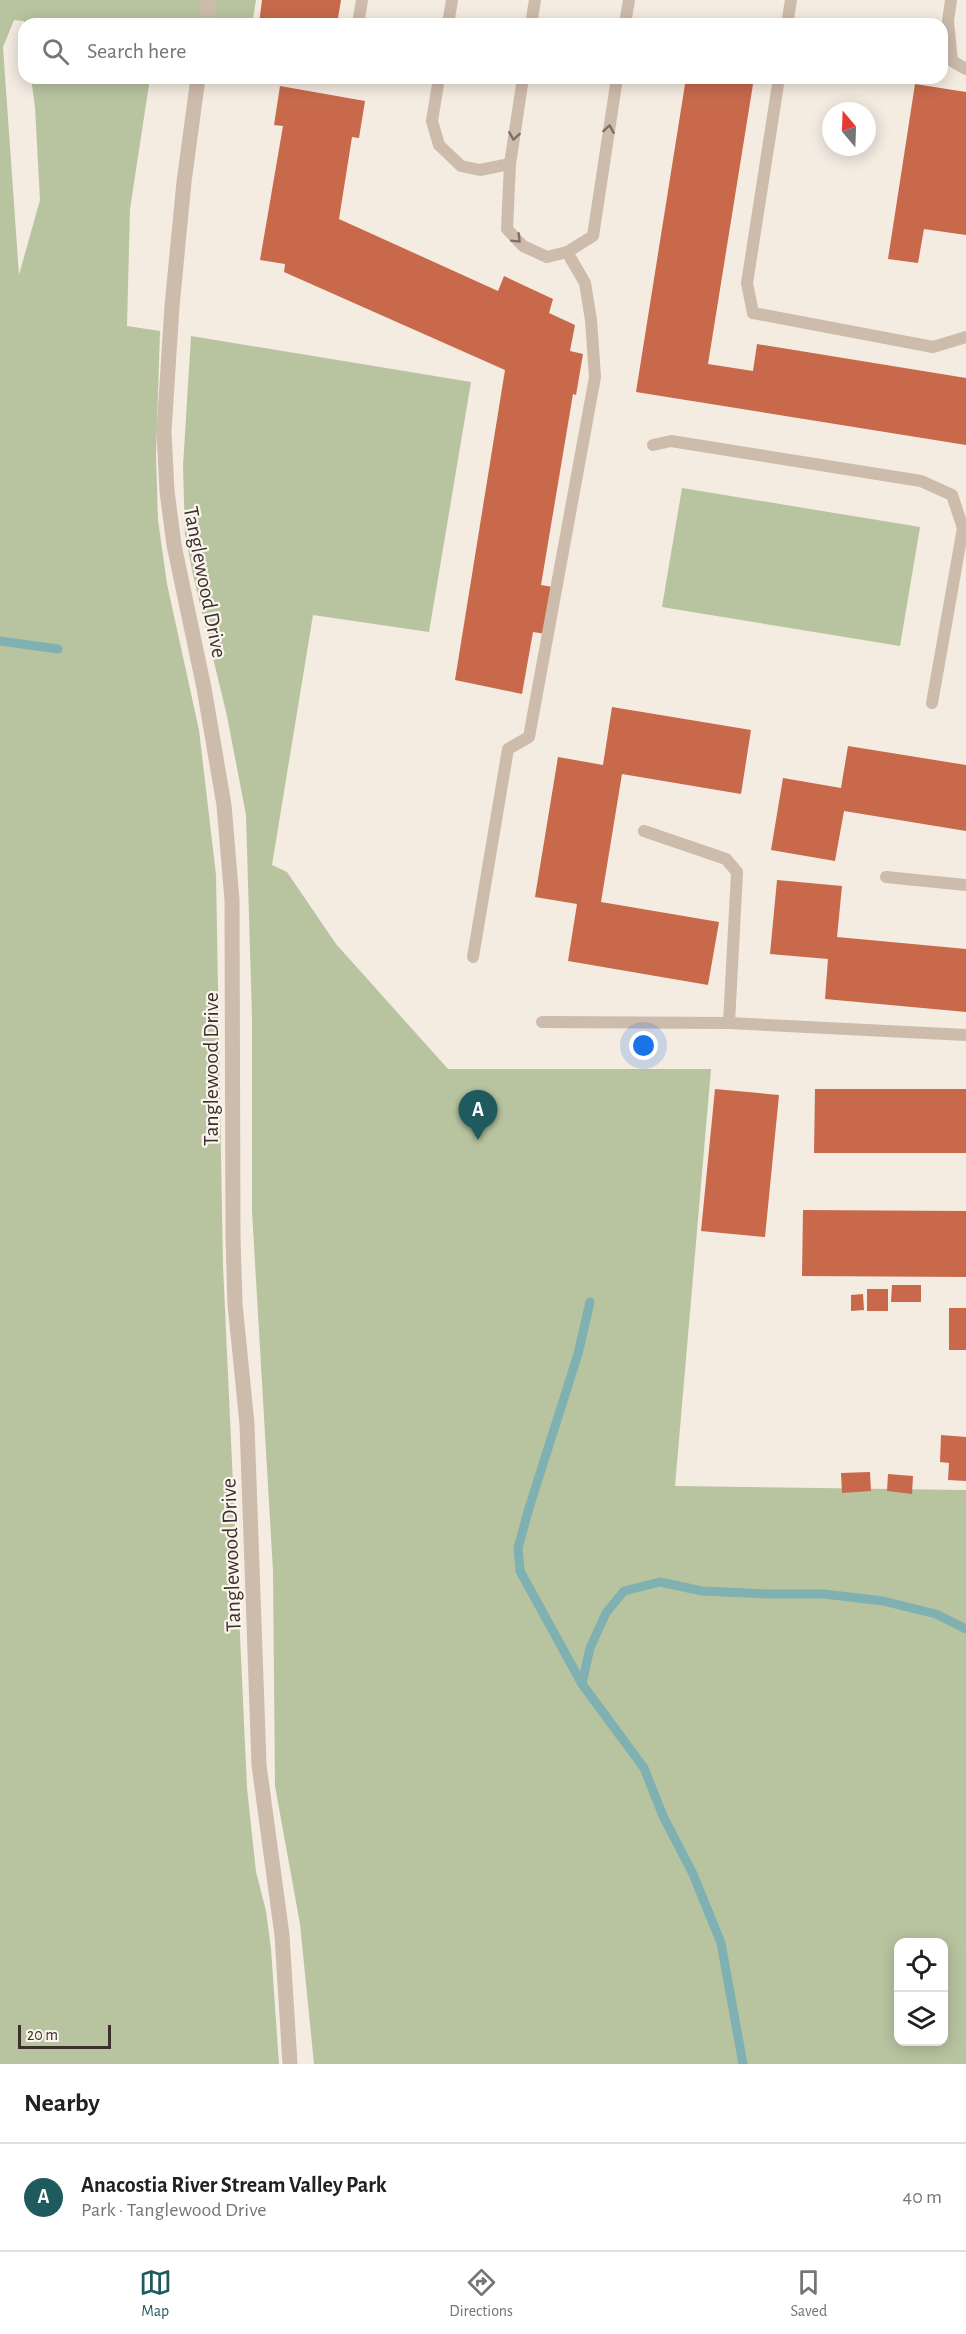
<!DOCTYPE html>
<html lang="en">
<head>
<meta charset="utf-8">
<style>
	:root { --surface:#fff; --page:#f6f6f6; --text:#202124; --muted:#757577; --line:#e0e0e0; --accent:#1f5a5e }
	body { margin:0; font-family:"Alegreya Sans",sans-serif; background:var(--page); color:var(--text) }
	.controls { position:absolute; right:18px; bottom:18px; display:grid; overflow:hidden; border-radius:12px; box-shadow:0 3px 15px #0003 }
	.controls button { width:54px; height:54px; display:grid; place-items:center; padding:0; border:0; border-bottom:2px solid var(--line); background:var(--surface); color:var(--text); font:30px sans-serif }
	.compass { position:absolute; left:822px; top:102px; width:54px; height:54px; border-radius:50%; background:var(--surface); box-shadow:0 3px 15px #0003; rotate:341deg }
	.scale { position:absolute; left:18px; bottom:15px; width:93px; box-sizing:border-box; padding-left:6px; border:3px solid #3b302b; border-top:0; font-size:16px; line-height:21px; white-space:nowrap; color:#3b302b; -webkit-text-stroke:4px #fbf5ee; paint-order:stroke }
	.you { position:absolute; left:644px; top:1046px; width:21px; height:21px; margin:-15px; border:4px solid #fff; border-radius:50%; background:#1a73e8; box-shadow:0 0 0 9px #1a73e833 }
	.badge { display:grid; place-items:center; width:39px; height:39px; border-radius:50%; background:var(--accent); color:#fff; font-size:20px; font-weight:700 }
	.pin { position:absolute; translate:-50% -50px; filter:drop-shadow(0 2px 3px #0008) }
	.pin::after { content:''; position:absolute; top:32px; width:21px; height:18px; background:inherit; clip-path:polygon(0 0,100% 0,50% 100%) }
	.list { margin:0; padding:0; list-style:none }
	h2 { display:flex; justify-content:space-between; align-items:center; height:78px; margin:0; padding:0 24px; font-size:26px }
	h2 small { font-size:20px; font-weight:400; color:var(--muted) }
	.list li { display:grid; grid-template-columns:39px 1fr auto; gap:18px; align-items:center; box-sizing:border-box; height:108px; padding:0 24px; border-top:2px solid var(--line) }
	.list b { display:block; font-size:22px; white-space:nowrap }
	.list p { margin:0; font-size:20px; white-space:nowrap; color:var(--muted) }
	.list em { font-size:20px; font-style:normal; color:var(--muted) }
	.icon { flex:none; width:33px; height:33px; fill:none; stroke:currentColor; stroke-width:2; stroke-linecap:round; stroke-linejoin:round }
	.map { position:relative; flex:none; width:966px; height:2064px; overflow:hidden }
	.search { position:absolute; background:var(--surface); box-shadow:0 3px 15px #0003; left:18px; right:18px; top:18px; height:66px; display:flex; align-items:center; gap:15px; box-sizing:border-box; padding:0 21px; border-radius:18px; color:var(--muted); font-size:22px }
	.sheet { height:186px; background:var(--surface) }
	nav { display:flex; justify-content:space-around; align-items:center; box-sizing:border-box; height:84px; border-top:2px solid var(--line); background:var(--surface); font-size:16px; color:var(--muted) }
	nav a { display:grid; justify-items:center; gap:3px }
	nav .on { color:var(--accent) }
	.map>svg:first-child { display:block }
	.green { fill:#b8c4a0; fill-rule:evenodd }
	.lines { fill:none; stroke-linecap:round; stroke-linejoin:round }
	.stream { stroke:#7fb0b2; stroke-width:9 }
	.building { fill:#c8694b }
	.service { stroke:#cdbbac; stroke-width:12 }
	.minor { stroke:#cdbbac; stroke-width:15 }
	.oneway { stroke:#7d6f65 }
	.labels { text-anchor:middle; stroke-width:4.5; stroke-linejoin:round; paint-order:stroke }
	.street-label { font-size:22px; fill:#3b302b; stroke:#fbf5ee }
</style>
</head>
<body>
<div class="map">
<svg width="966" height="2064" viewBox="0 0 966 2064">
	<rect width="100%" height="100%" fill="#f4ebe1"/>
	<g class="green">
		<path d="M 0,0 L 256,0 L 252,24 L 24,24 L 24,21 L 14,20 L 3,47 L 19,275 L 40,200 L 35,107 L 31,78 L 150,78 L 130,209 L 127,326 L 160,331 L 156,456 L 158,520 L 167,584 L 199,730 L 216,875 L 223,1266 L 247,1788 L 256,1872 L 266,1911 L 271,1949 L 279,2064 L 0,2064 Z"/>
		<path d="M 191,336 L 471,382 L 429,632 L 313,615 L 272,865 L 287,872 L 336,944 L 448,1069 L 711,1069 L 675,1486 L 966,1490 L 966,2064 L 314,2064 L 300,1924 L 275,1786 L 273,1571 L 252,1211 L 252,1018 L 246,815 L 227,716 L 193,575 L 185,534 L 183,466 ZM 898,1942 L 944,1942 L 944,2042 L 898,2042 Z"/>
		<path d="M 682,488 L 920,527 L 900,646 L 662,607 Z"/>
	</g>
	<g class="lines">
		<g class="stream">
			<path d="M 0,641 L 58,649"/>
			<path d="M 590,1302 L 578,1354 L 529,1508 L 518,1548 L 520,1571 L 582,1684 L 644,1768 L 663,1816 L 693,1874 L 721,1943 L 743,2064"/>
			<path d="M 582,1684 L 590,1648 L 606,1613 L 624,1591 L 660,1582 L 702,1591 L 768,1594 L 824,1594 L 883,1601 L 936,1614 L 966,1629"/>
		</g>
	</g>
	<g class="building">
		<path d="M 262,0 L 341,0 L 337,24 L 259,24 Z"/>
		<path d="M 696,18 L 723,23 L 723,24 L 695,24 Z"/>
		<path d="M 686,78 L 754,78 L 708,364 L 753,371 L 757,344 L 966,378 L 966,445 L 636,392 Z"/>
		<path d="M 915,84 L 966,92 L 966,235 L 924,229 L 918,263 L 888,259 Z"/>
		<path d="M 280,86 L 365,101 L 359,138 L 352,137 L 339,219 L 498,291 L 504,276 L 553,299 L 549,313 L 575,325 L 570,351 L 583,354 L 576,395 L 573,394 L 541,585 L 553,587 L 546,634 L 533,632 L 522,694 L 455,680 L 505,370 L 284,272 L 285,264 L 260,260 L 283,126 L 274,125 Z"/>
		<path d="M 612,707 L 751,730 L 741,794 L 622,774 L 601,902 L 719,922 L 708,985 L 568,961 L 577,904 L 535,897 L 558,757 L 603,765 Z"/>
		<path d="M 848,746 L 966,765 L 966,831 L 844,811 L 835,861 L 771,850 L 783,778 L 841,788 Z"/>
		<path d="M 777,880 L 842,886 L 837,937 L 966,949 L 966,1012 L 825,999 L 828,959 L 770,954 Z"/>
		<path d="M 715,1089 L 779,1095 L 765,1237 L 701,1231 Z"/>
		<path d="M 815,1089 L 966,1089 L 966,1153 L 814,1153 Z"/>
		<path d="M 803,1210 L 966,1211 L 966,1277 L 802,1276 Z"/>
		<path d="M 892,1285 L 921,1285 L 921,1302 L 891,1302 Z"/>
		<rect x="867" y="1289" width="21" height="22"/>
		<path d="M 863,1294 L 864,1310 L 851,1311 L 851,1295 Z"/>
		<rect x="949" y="1308" width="17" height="42"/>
		<path d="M 941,1435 L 966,1437 L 966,1481 L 948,1480 L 949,1463 L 940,1462 Z"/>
		<path d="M 870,1472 L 871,1491 L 842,1493 L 841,1473 Z"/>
		<path d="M 888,1474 L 913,1476 L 912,1494 L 887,1491 Z"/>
	</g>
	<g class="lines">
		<g class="service">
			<path d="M 951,0 L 948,21 L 952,61 L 966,69"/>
			<path d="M 358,24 L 362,0"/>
			<path d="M 448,24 L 452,0"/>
			<path d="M 531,24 L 535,0"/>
			<path d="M 625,24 L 629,0"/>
			<path d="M 787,24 L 791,0"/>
			<path d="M 439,78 L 432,121 L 439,145 L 461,166 L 480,170 L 510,164 L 523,78"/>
			<path d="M 779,78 L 747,283 L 753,313 L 933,347 L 966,337"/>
			<path d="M 510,164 L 507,229 L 523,246 L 547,257 L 567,252 L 593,236 L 617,78"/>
			<path d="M 653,445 L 671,441 L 921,481 L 952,495 L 963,528 L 932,703"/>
			<path d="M 644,831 L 726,859 L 737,872 L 729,1023"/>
			<path d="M 886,877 L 966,885"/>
			<path d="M 473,957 L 508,749 L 529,737 L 595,377 L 591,320 L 585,283 L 567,252"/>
			<path d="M 542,1022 L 729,1023 L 966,1035"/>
		</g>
		<g class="minor">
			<path d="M 206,24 L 209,0"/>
			<path d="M 198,78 L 184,182 L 172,306 L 164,431 L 167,491 L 174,545 L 204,688 L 224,805 L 232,900 L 233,1238 L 235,1304 L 247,1424 L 259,1765 L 282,1935 L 290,2064"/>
		</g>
	</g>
	<defs><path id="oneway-chevron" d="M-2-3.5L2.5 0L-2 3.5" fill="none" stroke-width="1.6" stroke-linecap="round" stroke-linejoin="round" transform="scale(1.5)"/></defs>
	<g class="oneway">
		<use href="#oneway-chevron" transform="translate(609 129) rotate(-81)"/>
		<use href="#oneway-chevron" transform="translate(514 136) rotate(99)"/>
		<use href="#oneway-chevron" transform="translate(517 239) rotate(45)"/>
	</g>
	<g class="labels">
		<g class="street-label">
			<text transform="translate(206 582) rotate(79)" y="8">Tanglewood Drive</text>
			<text transform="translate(210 1069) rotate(-90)" y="8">Tanglewood Drive</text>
			<text transform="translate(230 1555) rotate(-92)" y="8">Tanglewood Drive</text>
		</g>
	</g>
</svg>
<div class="controls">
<button><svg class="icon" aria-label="locate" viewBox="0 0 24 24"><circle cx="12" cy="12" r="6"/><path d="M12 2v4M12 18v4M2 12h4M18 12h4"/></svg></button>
<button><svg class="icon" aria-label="layers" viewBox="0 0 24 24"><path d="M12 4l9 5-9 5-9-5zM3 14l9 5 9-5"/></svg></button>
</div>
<svg class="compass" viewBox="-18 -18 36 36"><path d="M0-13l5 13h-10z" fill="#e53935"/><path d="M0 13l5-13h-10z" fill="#757577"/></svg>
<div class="scale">20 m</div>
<div class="you"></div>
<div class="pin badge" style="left:478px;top:1140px">A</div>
<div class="search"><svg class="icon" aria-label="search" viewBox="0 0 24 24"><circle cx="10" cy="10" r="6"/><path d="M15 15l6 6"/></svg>Search here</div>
</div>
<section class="sheet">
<h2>Nearby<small></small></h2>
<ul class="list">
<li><span class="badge">A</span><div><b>Anacostia River Stream Valley Park</b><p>Park · Tanglewood Drive</p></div><em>40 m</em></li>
</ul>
</section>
<nav>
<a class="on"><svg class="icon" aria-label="map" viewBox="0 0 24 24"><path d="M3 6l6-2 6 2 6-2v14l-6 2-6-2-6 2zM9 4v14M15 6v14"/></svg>Map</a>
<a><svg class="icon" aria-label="directions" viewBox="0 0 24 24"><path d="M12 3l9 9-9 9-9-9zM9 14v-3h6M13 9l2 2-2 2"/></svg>Directions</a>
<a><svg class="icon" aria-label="saved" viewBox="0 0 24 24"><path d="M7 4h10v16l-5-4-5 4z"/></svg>Saved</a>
</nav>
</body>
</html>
